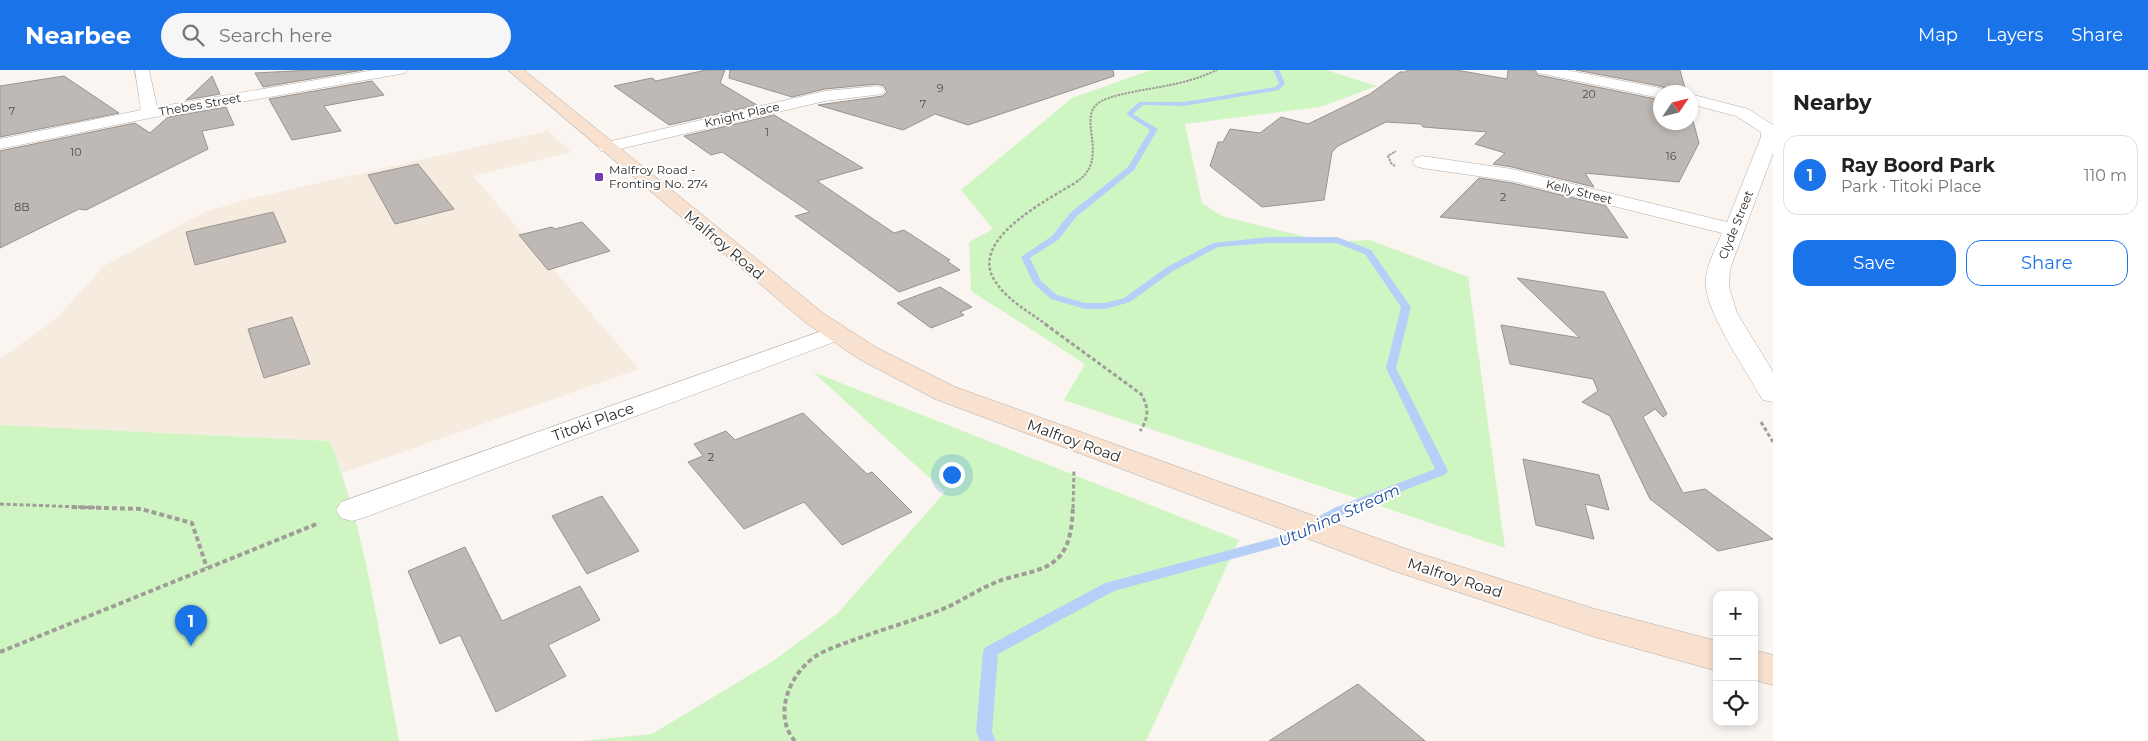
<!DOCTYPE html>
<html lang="en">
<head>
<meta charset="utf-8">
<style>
	:root { --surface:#fff; --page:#f6f6f6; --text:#222; --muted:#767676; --line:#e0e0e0; --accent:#1a73e8 }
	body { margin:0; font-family:Montserrat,sans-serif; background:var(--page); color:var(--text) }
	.controls { position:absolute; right:15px; bottom:15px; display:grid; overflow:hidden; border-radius:10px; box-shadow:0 2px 8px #0003 }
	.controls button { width:45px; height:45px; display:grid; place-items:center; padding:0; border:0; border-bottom:1px solid var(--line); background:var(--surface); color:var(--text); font:25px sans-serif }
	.compass { position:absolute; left:1653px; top:15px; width:45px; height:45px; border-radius:50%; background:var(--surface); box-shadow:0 2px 8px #0003; rotate:55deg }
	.you { position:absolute; left:951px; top:404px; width:18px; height:18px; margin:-12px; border:4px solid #fff; border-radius:50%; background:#1a73e8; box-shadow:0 0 0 8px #1a73e833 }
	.badge { display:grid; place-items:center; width:32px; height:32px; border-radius:50%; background:var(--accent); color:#fff; font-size:16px; font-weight:700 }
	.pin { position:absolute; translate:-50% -41px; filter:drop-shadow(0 1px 2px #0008) }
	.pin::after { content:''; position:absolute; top:26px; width:18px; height:15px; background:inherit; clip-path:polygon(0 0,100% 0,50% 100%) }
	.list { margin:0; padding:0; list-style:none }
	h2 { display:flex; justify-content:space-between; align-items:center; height:65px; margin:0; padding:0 20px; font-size:21px }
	h2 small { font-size:16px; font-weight:400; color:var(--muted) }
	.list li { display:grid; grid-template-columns:32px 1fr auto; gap:15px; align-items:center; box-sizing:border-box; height:80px; margin:0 10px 10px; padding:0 10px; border:1px solid var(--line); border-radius:15px }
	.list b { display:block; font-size:19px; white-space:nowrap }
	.list p { margin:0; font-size:16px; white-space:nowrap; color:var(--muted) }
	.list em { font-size:16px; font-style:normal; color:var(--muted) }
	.actions { display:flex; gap:10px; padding:15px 20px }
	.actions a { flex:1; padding:11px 0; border:1px solid var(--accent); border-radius:15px; text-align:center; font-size:18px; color:var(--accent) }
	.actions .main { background:var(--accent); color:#fff }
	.icon { flex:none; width:28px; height:28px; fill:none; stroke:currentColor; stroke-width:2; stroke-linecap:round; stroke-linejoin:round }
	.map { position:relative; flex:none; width:1773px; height:671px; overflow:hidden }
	header { display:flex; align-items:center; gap:30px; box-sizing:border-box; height:70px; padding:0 25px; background:var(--accent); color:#fff }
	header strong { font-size:24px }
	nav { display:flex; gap:28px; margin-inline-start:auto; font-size:18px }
	.search { width:350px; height:45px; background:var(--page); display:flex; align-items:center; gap:12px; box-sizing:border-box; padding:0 18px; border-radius:28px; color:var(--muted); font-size:19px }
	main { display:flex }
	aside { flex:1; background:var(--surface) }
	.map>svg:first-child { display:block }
	.built { fill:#f5ebdf }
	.green { fill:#cff6c2 }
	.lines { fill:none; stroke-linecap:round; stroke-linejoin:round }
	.stream { fill:#b7cff8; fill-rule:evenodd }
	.building { fill:#bfb9b5; stroke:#999390 }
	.street-casing { stroke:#b1aca7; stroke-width:1 }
	.secondary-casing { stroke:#b1aca7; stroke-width:1 }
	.path-far3 { stroke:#a09d99; stroke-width:2; stroke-dasharray:2.5 1; stroke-linecap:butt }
	.path-far2 { stroke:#a09d99; stroke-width:2.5; stroke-dasharray:3 2; stroke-linecap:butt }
	.path-far1 { stroke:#a09d99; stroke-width:3; stroke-dasharray:4 2.5; stroke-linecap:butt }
	.path { stroke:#a09d99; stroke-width:4; stroke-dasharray:5 3; stroke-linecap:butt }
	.street { fill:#fff; fill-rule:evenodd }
	.secondary { fill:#f9e1d0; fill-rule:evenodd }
	.poi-dot { fill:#733bb2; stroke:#fff; stroke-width:2 }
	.labels { text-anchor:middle; stroke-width:4; stroke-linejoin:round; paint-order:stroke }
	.far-number-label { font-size:11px; fill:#504e4b }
	.far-street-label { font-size:12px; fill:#2b2a28; stroke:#fff }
	.far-poi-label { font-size:12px; fill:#2b2a28; stroke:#fff; text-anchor:start }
	.number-label { font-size:12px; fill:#504e4b }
	.street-label { font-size:15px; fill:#2b2a28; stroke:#fff }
	.water-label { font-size:16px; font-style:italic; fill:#224e9b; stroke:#fff }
</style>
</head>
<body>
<header>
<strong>Nearbee</strong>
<div class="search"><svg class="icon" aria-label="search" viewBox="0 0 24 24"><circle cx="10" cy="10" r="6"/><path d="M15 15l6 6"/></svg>Search here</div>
<nav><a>Map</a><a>Layers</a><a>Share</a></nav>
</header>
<main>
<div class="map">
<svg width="1773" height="671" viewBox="0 0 1773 671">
	<rect width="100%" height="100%" fill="#faf5f0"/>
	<path class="built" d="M 548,61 L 571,82 L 473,106 L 639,299 L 342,403 L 330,371 L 0,355 L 0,289 L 57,248 L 104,196 L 205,142 L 248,129 Z"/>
	<g class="green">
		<path d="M 1151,0 L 1326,0 L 1377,16 L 1320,37 L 1185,54 L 1202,133 L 1222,146 L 1327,172 L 1370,170 L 1468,207 L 1505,478 L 1064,330 L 1085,294 L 971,221 L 969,172 L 993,159 L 961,120 L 1072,28 Z"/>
		<path d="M 813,302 L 1239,470 L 1146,671 L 582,671 L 652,664 L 773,591 L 837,544 L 945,422 Z"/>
		<path d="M 0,355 L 330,371 C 367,466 380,571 399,671 L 0,671 Z"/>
	</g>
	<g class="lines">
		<path class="stream" d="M 1273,0 L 1279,0 L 1285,13 L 1279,20 L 1184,36 L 1143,35 L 1133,44 L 1158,59 L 1134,100 L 1076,147 L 1058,170 L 1030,188 L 1041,211 L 1057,225 L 1085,233 L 1105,233 L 1124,228 L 1167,197 L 1213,173 L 1269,167 L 1337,167 L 1371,180 L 1411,237 L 1396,298 L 1448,401 L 1446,404 L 1344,444 L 1295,472 L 1114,521 L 998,584 L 992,662 L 996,671 L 980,671 L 976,662 L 983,581 L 986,577 L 1105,513 L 1286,465 L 1334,438 L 1435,399 L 1386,298 L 1401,237 L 1365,184 L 1336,173 L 1269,173 L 1218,177 L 1173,201 L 1130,232 L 1105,239 L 1085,239 L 1051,229 L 1034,214 L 1021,187 L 1052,166 L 1070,143 L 1128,97 L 1150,60 L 1126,44 L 1139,32 L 1184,32 L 1275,17 L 1279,13 Z"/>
	</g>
	<g class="building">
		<path d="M 312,0 L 363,0 L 263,17 L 255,3 Z"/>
		<path d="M 706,0 L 725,0 L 720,13 L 757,35 L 669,55 L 614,16 L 652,8 L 656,11 Z"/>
		<path d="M 730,0 L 1113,0 L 1114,6 L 968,55 L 935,44 L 903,60 L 818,35 L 883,26 L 887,22 L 884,16 L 877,14 L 825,19 L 792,27 L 729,8 Z"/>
		<path d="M 1408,0 L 1456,0 L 1507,9 L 1508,0 L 1534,0 L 1538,5 L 1660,30 L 1660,52 L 1690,52 L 1690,40 L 1699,73 L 1679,112 L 1585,103 L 1594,117 L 1512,97 L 1493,94 L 1505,83 L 1475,74 L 1487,62 L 1423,57 L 1421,54 L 1386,52 L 1338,76 L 1332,82 L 1324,130 L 1262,137 L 1210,96 L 1218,72 L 1223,72 L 1230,59 L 1260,63 L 1281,47 L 1308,54 L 1370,24 L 1400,2 L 1405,2 Z"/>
		<path d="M 1576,0 L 1680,0 L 1686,22 L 1670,22 L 1667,19 L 1660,16 Z"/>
		<path d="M 64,6 L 119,43 L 0,67 L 0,16 Z"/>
		<path d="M 212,6 L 220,24 L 186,30 L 191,26 Z"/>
		<path d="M 372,11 L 384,25 L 324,36 L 341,61 L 292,70 L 269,29 Z"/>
		<path d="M 226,37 L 234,55 L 202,61 L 208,79 L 86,140 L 79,139 L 0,178 L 0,81 L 135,53 L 150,63 L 168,47 Z"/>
		<path d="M 774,45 L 863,98 L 817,111 L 894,163 L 904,160 L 950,190 L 947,191 L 960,200 L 899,222 L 795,146 L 810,142 L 722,82 L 711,85 L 684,66 Z"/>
		<path d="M 418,94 L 454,139 L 395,154 L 368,105 Z"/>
		<path d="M 1479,108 L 1512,113 L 1606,136 L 1628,168 L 1440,147 Z"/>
		<path d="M 273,142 L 286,172 L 195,195 L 186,162 Z"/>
		<path d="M 582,152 L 610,181 L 548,200 L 519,165 L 552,157 L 555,159 Z"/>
		<path d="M 1517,208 L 1604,222 L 1667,344 L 1663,347 L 1655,339 L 1643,347 L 1683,423 L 1705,419 L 1773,469 L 1718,481 L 1650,429 L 1610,346 L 1582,332 L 1598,321 L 1593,309 L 1510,294 L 1501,255 L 1580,268 Z"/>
		<path d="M 940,217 L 972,237 L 960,242 L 964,245 L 931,258 L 897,233 Z"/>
		<path d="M 292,247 L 310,294 L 264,308 L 248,259 Z"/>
		<path d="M 803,343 L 867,404 L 872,402 L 912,442 L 842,475 L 804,432 L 744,459 L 688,392 L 703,386 L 694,374 L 726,361 L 735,370 Z"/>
		<path d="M 1523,389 L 1599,405 L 1609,440 L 1585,434 L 1594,469 L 1536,455 Z"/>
		<path d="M 602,426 L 639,481 L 587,504 L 552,446 Z"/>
		<path d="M 465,477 L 502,551 L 580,516 L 600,550 L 548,575 L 566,606 L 496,642 L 460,565 L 440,574 L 408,501 Z"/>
		<path d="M 1358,614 L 1425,671 L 1269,671 Z"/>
	</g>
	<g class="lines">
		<g class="street-casing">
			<g id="street">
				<path d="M 135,0 L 149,0 L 157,37 L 374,0 L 407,0 L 405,3 L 400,4 L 150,48 L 0,79 L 0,69 L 141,40 Z"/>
				<path d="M 1536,0 L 1566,0 L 1660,18 L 1666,20 L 1668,22 L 1660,22 L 1660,28 L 1543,4 L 1538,3 Z"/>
				<path d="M 877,16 L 883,18 L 885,21 L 883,24 L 825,31 L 607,82 L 601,81 L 598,77 L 601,73 L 607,72 L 825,21 Z"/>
				<path d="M 1690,24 L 1748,39 L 1773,55 L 1773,83 L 1730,199 L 1729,217 L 1737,243 L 1773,302 L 1773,332 L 1763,330 L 1759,324 C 1744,297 1710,248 1706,218 C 1703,200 1716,179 1722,163 L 1512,111 L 1422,98 L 1415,96 L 1413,92 L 1415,88 L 1422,86 L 1512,99 L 1727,152 L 1761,67 L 1761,62 L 1736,46 L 1690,34 Z"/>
				<path d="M 833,257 L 842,259 L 845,264 L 842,269 L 363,448 L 352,451 L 341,448 L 336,440 L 341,432 Z"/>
			</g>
		</g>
		<g class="secondary-casing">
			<g id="secondary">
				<path d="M 508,0 L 524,0 L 823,243 L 877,278 L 955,317 L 1418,483 L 1595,539 L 1717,571 L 1717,601 L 1595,567 L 1394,501 L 935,329 L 859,289 L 806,253 Z"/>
				<path d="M 1754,580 L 1773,585 L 1773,615 L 1754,610 Z"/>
			</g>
		</g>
		<g class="path-far3">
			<path d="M 1395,96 L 1391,93 L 1388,86 L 1396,81"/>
			<path d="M 1076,112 C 1110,91 1079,52 1096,35 C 1106,24 1153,19 1170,15 C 1186,12 1202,7 1217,0"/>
		</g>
		<path class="path-far2" d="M 1047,255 C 1029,242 1007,230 995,211 C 967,169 1050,129 1078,111"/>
		<g class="path-far1">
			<path d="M 1045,254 L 1141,324 C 1149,337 1149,348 1140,361"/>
			<path d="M 1761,352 L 1773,372"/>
			<path d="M 0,434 L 107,438"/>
			<path d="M 1073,438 L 1074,401"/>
		</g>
		<g class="path">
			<path d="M 72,437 L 141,439 L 192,453 L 207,498"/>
			<path d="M 0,582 L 319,453"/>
			<path d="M 795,671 C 772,645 790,603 816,586 C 827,579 840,575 851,571 C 880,560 909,552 938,541 C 959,533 978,519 999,511 C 1017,504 1041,503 1056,490 C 1071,477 1072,454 1073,437"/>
		</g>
		<use href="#street" class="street"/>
		<use href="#secondary" class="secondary"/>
	</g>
	<rect class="poi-dot" x="594" y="102" width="10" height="10" rx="2.5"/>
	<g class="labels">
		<g class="far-number-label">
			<text x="940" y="22">9</text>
			<text x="1589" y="28">20</text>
			<text x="923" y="38">7</text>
			<text x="12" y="45">7</text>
			<text x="767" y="66">1</text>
			<text x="76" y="86">10</text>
			<text x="1671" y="90">16</text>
			<text x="1503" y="131">2</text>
			<text x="22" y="141">8B</text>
		</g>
		<g class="far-street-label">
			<text transform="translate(200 35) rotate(-10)" y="4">Thebes Street</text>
			<text transform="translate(742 45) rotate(-13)" y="4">Knight Place</text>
			<text transform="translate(1579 122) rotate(14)" y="4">Kelly Street</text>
			<text transform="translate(1736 155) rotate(-68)" y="4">Clyde Street</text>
		</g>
		<g class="far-poi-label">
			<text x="609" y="104">Malfroy Road -<tspan x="609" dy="14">Fronting No. 274</tspan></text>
		</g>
		<g class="number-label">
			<text x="711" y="391">2</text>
		</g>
		<g class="street-label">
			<text transform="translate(724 175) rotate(40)" y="5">Malfroy Road</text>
			<text transform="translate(593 352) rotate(-20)" y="5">Titoki Place</text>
			<text transform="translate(1074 371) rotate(20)" y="5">Malfroy Road</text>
			<text transform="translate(1455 508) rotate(18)" y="5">Malfroy Road</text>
		</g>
		<g class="water-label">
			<text transform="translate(1339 445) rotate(-24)" y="6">Utuhina Stream</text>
		</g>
	</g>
</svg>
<div class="controls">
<button>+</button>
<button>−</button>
<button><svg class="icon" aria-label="locate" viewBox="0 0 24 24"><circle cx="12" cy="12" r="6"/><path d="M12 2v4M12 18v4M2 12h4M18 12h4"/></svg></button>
</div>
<svg class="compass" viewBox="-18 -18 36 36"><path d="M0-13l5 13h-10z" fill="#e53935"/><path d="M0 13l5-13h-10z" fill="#767676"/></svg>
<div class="you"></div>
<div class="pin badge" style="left:191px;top:576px">1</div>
</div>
<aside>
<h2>Nearby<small></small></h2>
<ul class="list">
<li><span class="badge">1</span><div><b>Ray Boord Park</b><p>Park · Titoki Place</p></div><em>110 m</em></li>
</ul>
<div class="actions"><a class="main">Save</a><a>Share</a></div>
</aside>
</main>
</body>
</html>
